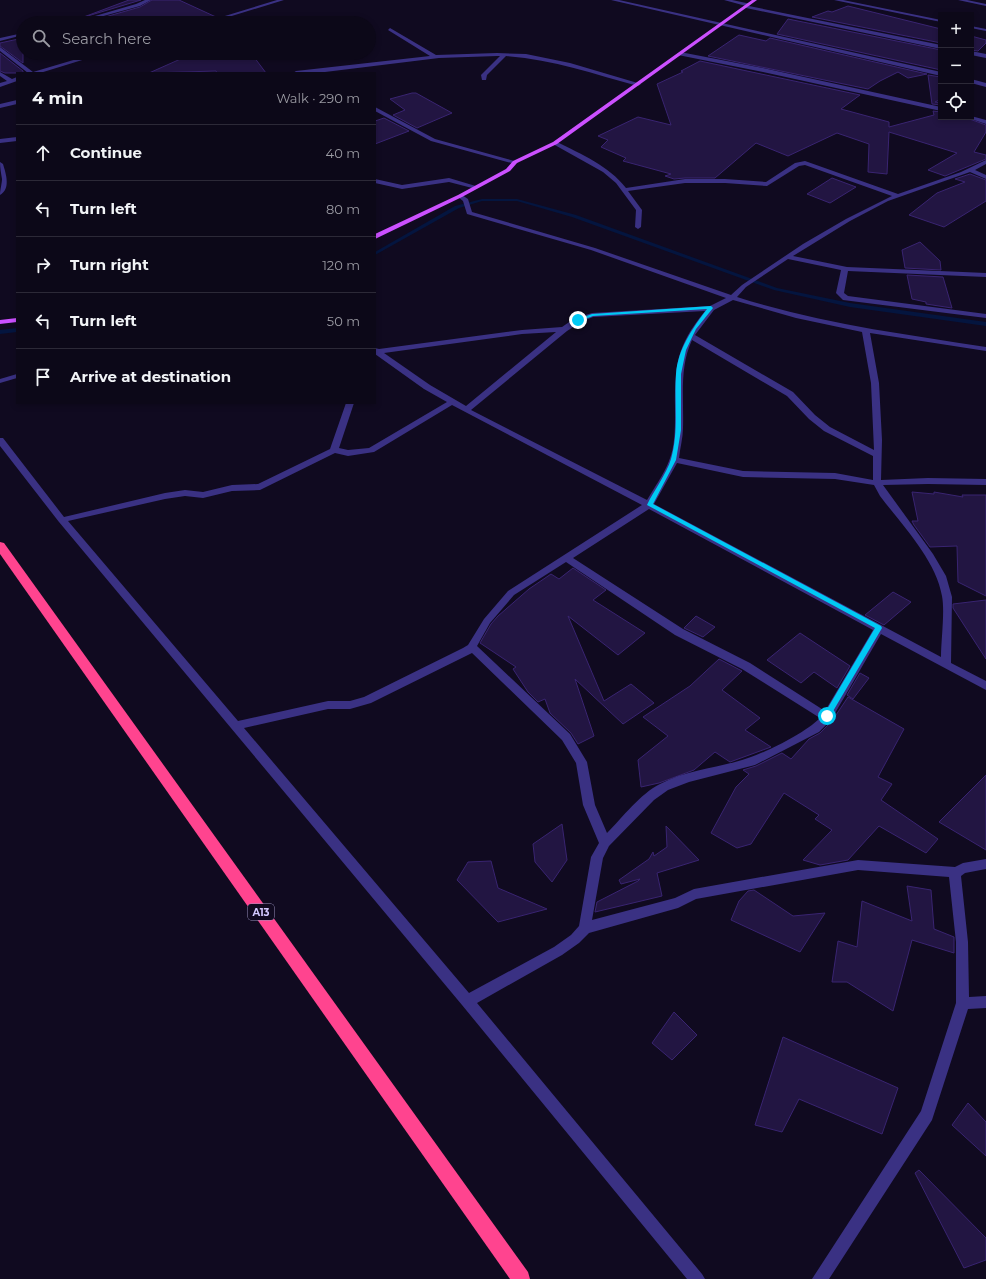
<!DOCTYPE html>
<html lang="en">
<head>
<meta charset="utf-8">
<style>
	:root { --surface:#0c0818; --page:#1a1625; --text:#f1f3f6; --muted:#9a9aa2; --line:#2c2937 }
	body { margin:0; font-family:Montserrat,sans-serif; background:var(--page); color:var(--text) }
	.controls { position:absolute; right:12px; top:12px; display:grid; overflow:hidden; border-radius:0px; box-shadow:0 2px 6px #0003 }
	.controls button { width:36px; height:36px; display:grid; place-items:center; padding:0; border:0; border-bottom:1px solid var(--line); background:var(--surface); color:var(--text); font:20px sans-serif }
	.stop { position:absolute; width:12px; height:12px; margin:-9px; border:3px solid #00c9f4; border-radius:50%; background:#fff }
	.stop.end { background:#00c9f4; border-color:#fff; box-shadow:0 1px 4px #0008 }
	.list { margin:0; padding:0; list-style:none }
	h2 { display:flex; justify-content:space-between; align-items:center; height:52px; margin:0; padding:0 16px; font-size:17px }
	h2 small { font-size:13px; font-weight:400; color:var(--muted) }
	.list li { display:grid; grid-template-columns:26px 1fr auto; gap:12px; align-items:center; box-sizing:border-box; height:56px; padding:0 16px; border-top:1px solid var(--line) }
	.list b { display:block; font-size:15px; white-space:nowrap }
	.list em { font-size:13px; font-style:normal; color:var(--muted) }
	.icon { flex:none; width:22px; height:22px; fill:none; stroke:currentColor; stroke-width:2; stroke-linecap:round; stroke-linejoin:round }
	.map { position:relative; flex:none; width:986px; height:1279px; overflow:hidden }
	.search { position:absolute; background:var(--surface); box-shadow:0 2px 6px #0003; left:16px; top:16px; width:360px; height:44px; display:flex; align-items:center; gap:10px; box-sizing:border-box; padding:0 14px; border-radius:22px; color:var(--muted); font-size:15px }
	.panel { position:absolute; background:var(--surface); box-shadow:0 2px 6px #0003; left:16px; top:72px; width:360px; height:332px; border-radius:0px }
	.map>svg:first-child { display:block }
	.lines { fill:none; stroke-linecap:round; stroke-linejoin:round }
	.stream { fill:#04153f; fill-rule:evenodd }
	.building { fill:#221542; stroke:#392471 }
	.minor { fill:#3a3183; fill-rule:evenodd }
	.major { fill:#cb50ff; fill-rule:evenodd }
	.highway { fill:#ff448f; fill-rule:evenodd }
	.route { fill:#00c9f4 }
	.labels { text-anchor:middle; stroke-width:3; stroke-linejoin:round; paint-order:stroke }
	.shield { fill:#100a20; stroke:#9890bc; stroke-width:1 }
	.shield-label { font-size:10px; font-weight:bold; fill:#d3c9ff }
</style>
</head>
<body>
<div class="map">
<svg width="986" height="1279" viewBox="0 0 986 1279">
	<rect width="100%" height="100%" fill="#100a20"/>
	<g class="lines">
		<g class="stream">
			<path d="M 482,199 L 517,199 L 576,215 L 777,288 L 850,303 L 986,322 L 986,326 L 850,307 L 774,290 L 572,217 L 517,201 L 482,201 L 459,208 L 375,255 L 375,252 L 455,206 Z"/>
			<path d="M 17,328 L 17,332 L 0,334 L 0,330 Z"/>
		</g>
	</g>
	<g class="building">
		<path d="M 129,0 L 141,0 L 81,18 Z"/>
		<path d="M 152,0 L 179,0 L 216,17 L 201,23 L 84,23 L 140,7 Z"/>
		<path d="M 848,6 L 941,29 L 941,43 L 812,17 L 828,11 L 832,12 Z"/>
		<path d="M 788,19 L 941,50 L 941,70 L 777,34 Z"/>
		<path d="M 739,35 L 766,41 L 770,38 L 927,74 L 908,78 L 898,72 L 880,81 L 868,89 L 708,56 Z"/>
		<path d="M 971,36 L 986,40 L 986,43 L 978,51 L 971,50 Z"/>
		<path d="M 23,38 L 23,63 L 0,46 L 0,43 Z"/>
		<path d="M 0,53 L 23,71 L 23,73 L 5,73 L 0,71 Z"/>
		<path d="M 194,53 L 251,53 L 266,73 L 217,73 L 216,71 L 149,73 Z"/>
		<path d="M 700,61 L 860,95 L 841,109 L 889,122 L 889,127 L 934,115 L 933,111 L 941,112 L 941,117 L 964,117 L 986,125 L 986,132 L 974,152 L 986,155 L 986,159 L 945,176 L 928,170 L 957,153 L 889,132 L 887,174 L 868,172 L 869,144 L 837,133 L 788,156 L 756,143 L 715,178 L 685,178 L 674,179 L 665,176 L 671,174 L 623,161 L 626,158 L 601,147 L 608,140 L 598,136 L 638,117 L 671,125 L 657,84 L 683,72 L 681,71 Z"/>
		<path d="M 928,75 L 941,77 L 941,99 L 935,102 L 941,103 L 941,105 L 932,104 Z"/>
		<path d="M 412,93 L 416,93 L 452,113 L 417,128 L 393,115 L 405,110 L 390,99 Z"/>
		<path d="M 384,118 L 409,131 L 375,144 L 375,121 Z"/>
		<path d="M 970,174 L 986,180 L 986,201 L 944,227 L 909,215 L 937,193 L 965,182 L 955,179 Z"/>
		<path d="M 832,178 L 856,187 L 830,203 L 807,194 Z"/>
		<path d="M 920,242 L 940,261 L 941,270 L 905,268 L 902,250 Z"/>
		<path d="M 907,275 L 943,277 L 952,308 L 926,304 L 926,302 L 912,299 Z"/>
		<path d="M 912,492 L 934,494 L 934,492 L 963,497 L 962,495 L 986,495 L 986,596 L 958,582 L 957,546 L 930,547 L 914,525 L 912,521 L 918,521 Z"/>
		<path d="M 573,568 L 606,590 L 593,600 L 645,633 L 618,655 L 568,616 L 604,701 L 631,684 L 654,703 L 623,724 L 575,679 L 594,736 L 578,744 L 571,733 L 550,713 L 545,699 L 538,702 L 528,692 L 513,669 L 516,667 L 480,643 L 491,624 L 498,616 L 529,589 L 551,574 L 559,579 Z"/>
		<path d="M 893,592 L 911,602 L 884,625 L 865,615 Z"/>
		<path d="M 986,600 L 986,659 L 953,608 L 953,604 Z"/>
		<path d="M 696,616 L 715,627 L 703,637 L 684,628 Z"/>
		<path d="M 800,633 L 850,666 L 837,688 L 814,672 L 801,683 L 767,660 Z"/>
		<path d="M 719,659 L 742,671 L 722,690 L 760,718 L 745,730 L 771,747 L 730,762 L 715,752 L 694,770 L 659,783 L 641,787 L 638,760 L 668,736 L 643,717 L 690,686 Z"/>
		<path d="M 860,673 L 869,678 L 853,699 L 847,695 Z"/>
		<path d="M 848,697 L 904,729 L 878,777 L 892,784 L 881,800 L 938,839 L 926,853 L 879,826 L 848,860 L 820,865 L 803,860 L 832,830 L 815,819 L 819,815 L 784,793 L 751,844 L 737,848 L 711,833 L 736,787 L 749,774 L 743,770 L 756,766 L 782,753 L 791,759 L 809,739 L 820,733 L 832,721 Z"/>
		<path d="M 986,775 L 986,850 L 939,822 Z"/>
		<path d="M 562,824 L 567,860 L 552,882 L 535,862 L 533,844 Z"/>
		<path d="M 666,826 L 699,860 L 657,873 L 662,896 L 595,912 L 597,902 L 638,881 L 640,879 L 621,884 L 619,880 L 649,859 L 653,852 L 654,856 L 667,847 Z"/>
		<path d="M 491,861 L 498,888 L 547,909 L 498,922 L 457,880 L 468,862 Z"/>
		<path d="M 907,886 L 931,890 L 934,929 L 954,937 L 954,953 L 912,940 L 893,1011 L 847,982 L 832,982 L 838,941 L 857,947 L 862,901 L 912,921 Z"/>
		<path d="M 754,890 L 793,916 L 825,913 L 800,952 L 731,920 L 739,901 L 748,891 Z"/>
		<path d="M 674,1012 L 697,1035 L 672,1060 L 652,1043 Z"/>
		<path d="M 783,1037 L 898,1088 L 882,1134 L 799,1099 L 782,1132 L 755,1125 Z"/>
		<path d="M 968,1103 L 986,1122 L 986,1156 L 952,1125 Z"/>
		<path d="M 919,1170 L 986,1238 L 986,1260 L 964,1268 L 915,1173 Z"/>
	</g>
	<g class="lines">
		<g class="minor">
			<path d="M 145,0 L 151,0 L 140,6 L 78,23 L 71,23 L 136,4 Z"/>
			<path d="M 277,0 L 284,0 L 209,23 L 202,23 Z"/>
			<path d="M 611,0 L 619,0 L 941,72 L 941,76 Z"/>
			<path d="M 724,0 L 732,0 L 751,4 L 749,6 L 941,45 L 941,49 L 746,8 L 744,7 L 746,6 Z"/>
			<path d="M 834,0 L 843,0 L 941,20 L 941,22 Z"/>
			<path d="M 958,0 L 967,0 L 986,4 L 986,6 Z"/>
			<path d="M 971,26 L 986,29 L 986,31 L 971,28 Z"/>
			<path d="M 390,28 L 436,55 L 497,53 L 526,54 L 570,63 L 641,84 L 638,86 C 594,74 552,59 506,56 L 487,75 L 486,80 L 482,80 L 481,75 L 500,56 L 497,56 L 439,58 L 325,72 L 293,73 L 296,71 L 430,56 L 388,30 Z"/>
			<path d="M 23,33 L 23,35 L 0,41 L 0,38 Z"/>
			<path d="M 0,47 L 33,72 L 97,53 L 105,53 L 40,73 L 28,73 L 0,51 Z"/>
			<path d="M 971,51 L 986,54 L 986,58 L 971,55 Z"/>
			<path d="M 680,52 L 763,68 L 941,107 L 941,111 L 763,72 L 678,55 L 677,54 Z"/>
			<path d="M 0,72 L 12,79 L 17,77 L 17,81 L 0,87 L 0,83 L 7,81 L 0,76 Z"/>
			<path d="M 971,79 L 986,83 L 986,87 L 971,83 Z"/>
			<path d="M 17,100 L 17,104 L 0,108 L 0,104 Z"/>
			<path d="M 375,107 L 435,139 L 518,162 L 515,164 L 431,141 L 375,111 Z"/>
			<path d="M 971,116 L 986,120 L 986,124 L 965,117 Z"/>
			<path d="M 17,137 L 17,141 L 0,143 L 0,139 Z"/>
			<path d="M 553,142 L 557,142 C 581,154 609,166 626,188 L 685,179 L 725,179 L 766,182 L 795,163 L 805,161 L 898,194 L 961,172 L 986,160 L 986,164 L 975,170 L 986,175 L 986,179 L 970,172 L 888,201 L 850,221 L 793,256 L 847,267 L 986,273 L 986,277 L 848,271 L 844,293 L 848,296 L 986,314 L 986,318 L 843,300 L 836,293 L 841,270 L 788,259 L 746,287 L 737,297 C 818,323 902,334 986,347 L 986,351 L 870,333 L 879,383 L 882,440 L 881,480 L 928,478 L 986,479 L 986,485 L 928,484 L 883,485 L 933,554 L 946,576 L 952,597 L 951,663 L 986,681 L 986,690 L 881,634 L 831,720 L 819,732 L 755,765 L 689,782 L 668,790 L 654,800 L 609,846 L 603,858 L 592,920 L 675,898 L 694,889 L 858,860 L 955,867 L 963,863 L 986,859 L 986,869 L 965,873 L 961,876 L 968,942 L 969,997 L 986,996 L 986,1008 L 968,1009 L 932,1120 L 829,1279 L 812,1279 L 921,1111 L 956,1003 L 956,942 L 949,877 L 858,870 L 696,899 L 678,908 L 589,933 L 579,943 L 562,955 L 477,1003 L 702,1274 L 705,1279 L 687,1279 L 462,1005 L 59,522 L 0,446 L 0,438 L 3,438 L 64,517 L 165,493 L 185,490 L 203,492 L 232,485 L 258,484 L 330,449 L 346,403 L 354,403 L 339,448 L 348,450 L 369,448 L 447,402 L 424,389 L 375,354 L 375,348 L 379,349 L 522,330 L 562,327 L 575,318 L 592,313 L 710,306 L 726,298 L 591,250 L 467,214 L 463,201 L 458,197 L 458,195 L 462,195 L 468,199 L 472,212 L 595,248 L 731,295 L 742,285 L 803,244 L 846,219 L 892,196 L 805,165 L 799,166 L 767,186 L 725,183 L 685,183 L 628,191 L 642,210 L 641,227 L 638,229 L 635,227 L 636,210 L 616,183 L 603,172 L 553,144 ZM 733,300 L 796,318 L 862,332 L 871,383 L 874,450 L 830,427 L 815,415 L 793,392 L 695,335 L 714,310 ZM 705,311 C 674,349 675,368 675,415 C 675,429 675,447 669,461 C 664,474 654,488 647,500 L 471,410 L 567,331 L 581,322 L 593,317 ZM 556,332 L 466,406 L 430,385 L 384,353 L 522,334 ZM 692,340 L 787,396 L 809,419 L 824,431 L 873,456 L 873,480 L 835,473 L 743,471 L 679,458 C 680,448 683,438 683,428 C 684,398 679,368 692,340 ZM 452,405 L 642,505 L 508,591 L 484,619 L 468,645 L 463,648 L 364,697 L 350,701 L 328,701 L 238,721 L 68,521 L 165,499 L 185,496 L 203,498 L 232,491 L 260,490 L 335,453 L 348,456 L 374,452 ZM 677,463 L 743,477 L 835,479 L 874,485 L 880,496 C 902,525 936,560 942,596 C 945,612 941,640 941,657 L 654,504 ZM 649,509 L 873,630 L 825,711 L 750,663 L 683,629 L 573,558 ZM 566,562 L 675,635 L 742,669 L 820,718 C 805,733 769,751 748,758 C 720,768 688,769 660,784 C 640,794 623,817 607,833 L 595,805 L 587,762 L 570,734 L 477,646 L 490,623 L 514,595 ZM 472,653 L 562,740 L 576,763 L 583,805 L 599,843 L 591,857 L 579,926 L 571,935 L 554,947 L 469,993 L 244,728 L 328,709 L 350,709 L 371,703 Z"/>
			<path d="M 0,162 L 3,164 C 6,174 11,189 0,195 C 0,190 2,183 2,179 C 1,173 0,168 0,162 Z"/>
			<path d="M 449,178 L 479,187 L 476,189 L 449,182 L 402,189 L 375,183 L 375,179 L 402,185 Z"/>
			<path d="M 17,374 L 17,378 L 0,383 L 0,379 Z"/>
		</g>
		<g class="major">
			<path d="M 752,0 L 757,0 L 557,144 L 517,163 L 510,171 L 462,197 L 375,239 L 375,234 L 458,195 L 506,169 L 513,161 L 553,142 Z"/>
			<path d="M 17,318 L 17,322 L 0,324 L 0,320 Z"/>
		</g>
		<path class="highway" d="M 0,542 L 4,543 L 528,1272 L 530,1279 L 510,1279 L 0,554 Z"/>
	</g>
	<path class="route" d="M 711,306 L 713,308 L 696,329 L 686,350 L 681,374 L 681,430 L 676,460 L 653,504 L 881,626 L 882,628 L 829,718 L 827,719 L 823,716 L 875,628 L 647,505 C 653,492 667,473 671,459 C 679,431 674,403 676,374 C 678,349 692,329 707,309 L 593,316 L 578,322 L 575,320 L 592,314 Z"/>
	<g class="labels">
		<rect class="shield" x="248" y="904" width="26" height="16" rx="3"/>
		<g class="shield-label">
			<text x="261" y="916">A13</text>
		</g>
	</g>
</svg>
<div class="controls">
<button>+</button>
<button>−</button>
<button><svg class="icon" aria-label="locate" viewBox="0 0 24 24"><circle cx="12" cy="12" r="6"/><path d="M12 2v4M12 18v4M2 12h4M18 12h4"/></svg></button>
</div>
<div class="stop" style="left:827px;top:716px"></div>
<div class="stop end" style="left:578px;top:320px"></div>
<div class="search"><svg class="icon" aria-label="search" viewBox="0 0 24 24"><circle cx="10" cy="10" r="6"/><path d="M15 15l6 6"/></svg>Search here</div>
<section class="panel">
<h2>4 min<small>Walk · 290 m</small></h2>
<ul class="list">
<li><svg class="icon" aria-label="ahead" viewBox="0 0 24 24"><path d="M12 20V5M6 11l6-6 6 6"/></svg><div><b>Continue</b></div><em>40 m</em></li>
<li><svg class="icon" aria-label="left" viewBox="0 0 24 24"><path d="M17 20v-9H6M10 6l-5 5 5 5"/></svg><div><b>Turn left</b></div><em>80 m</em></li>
<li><svg class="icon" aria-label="right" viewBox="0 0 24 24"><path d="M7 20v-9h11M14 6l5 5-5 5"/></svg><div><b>Turn right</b></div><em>120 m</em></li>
<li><svg class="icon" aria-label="left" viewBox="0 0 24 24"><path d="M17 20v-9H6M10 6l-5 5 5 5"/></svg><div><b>Turn left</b></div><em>50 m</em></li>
<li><svg class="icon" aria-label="arrive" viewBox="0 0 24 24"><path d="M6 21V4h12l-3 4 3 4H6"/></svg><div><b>Arrive at destination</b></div></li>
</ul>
</section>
</div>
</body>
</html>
